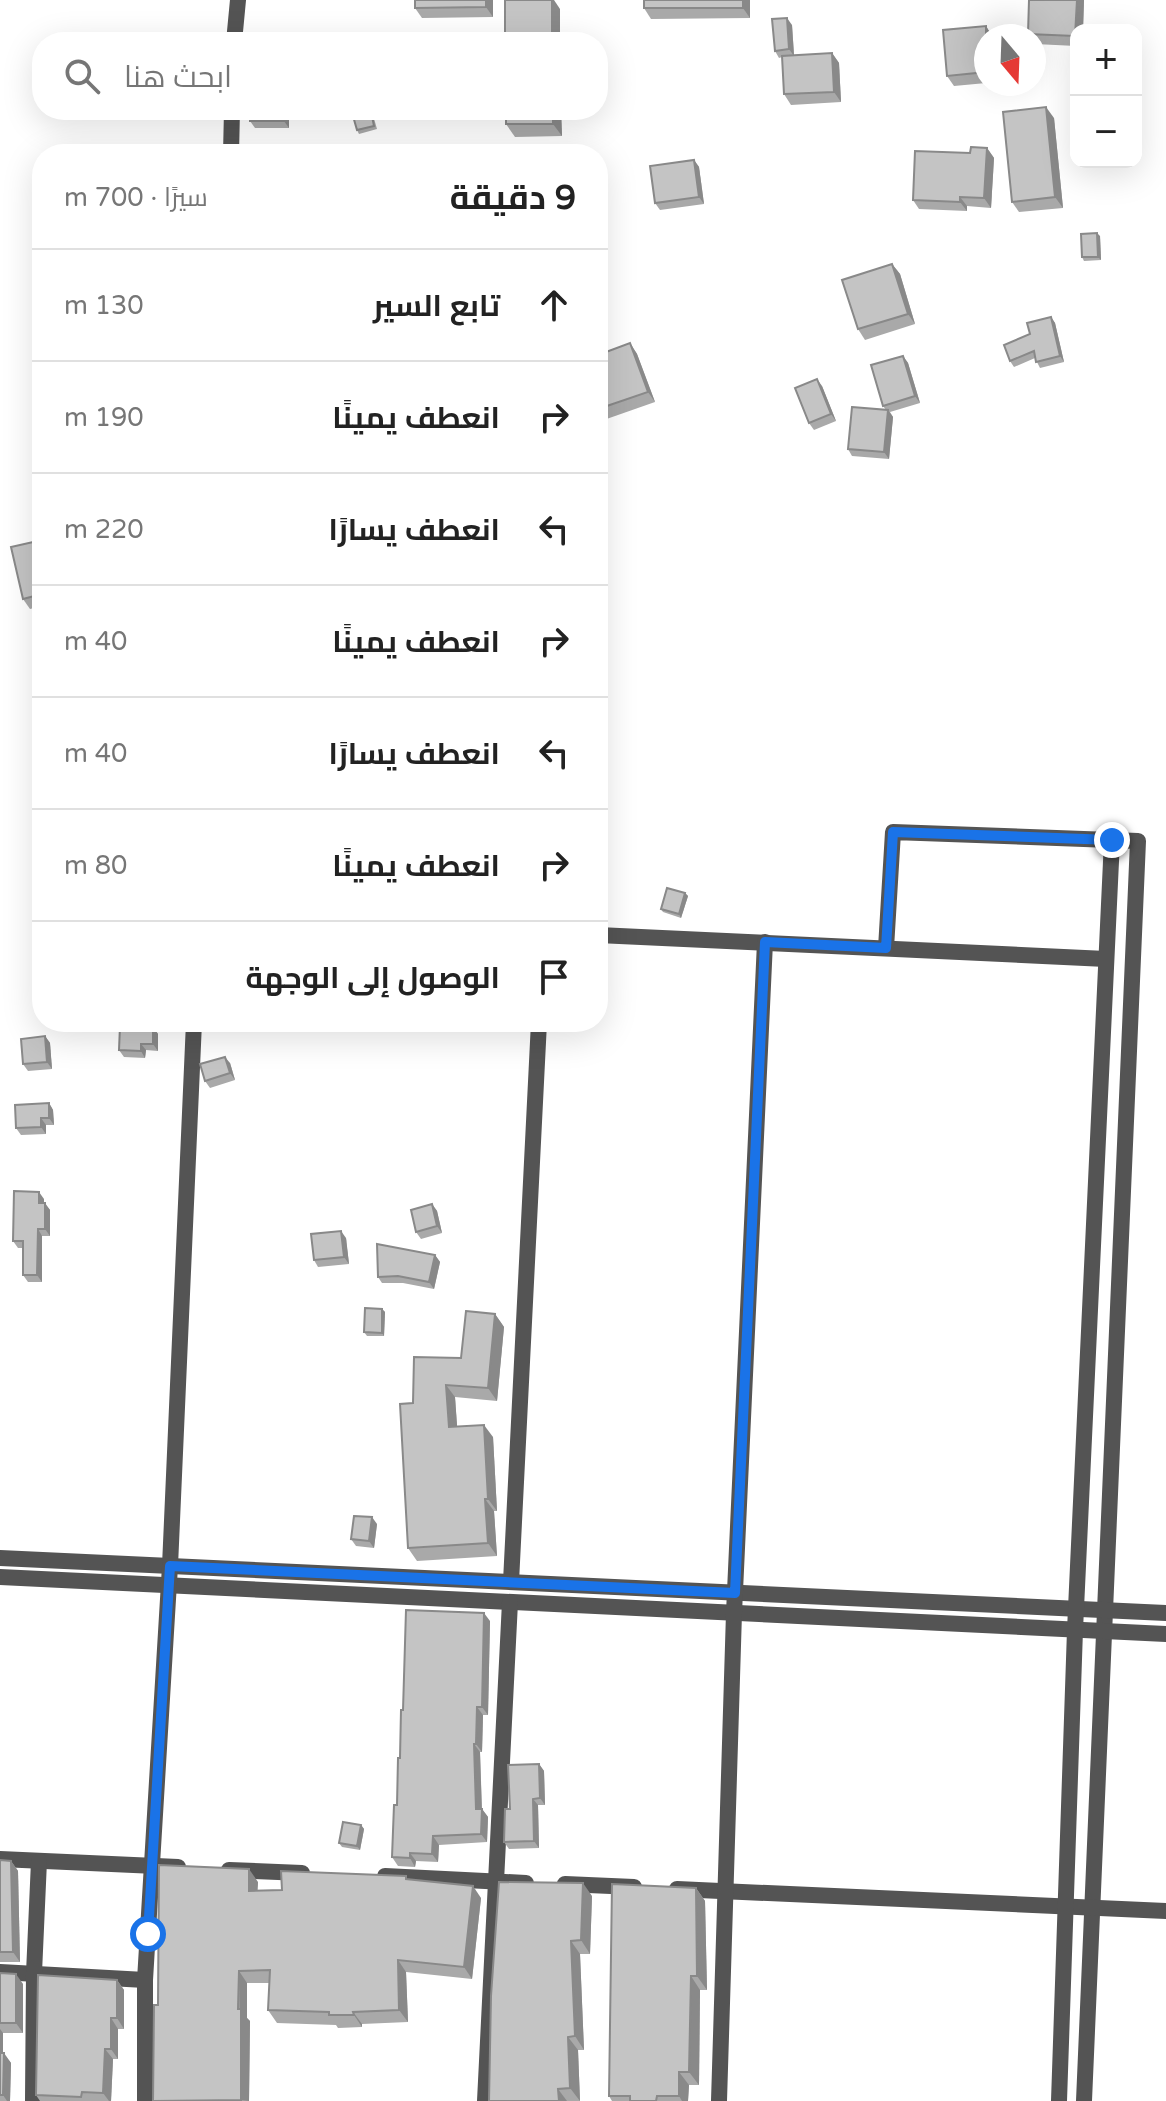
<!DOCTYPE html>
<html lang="ar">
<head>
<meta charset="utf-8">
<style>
	:root { --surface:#fff; --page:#f2f2f2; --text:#222; --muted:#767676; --line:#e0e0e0 }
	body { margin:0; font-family:"Varela Round",Cairo,sans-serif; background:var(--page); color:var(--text); direction:rtl }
	.controls { position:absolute; right:24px; top:24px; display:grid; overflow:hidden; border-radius:16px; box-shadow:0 8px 32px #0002 }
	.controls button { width:72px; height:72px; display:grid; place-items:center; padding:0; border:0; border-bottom:2px solid var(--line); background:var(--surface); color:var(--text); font:40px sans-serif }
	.compass { position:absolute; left:974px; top:24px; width:72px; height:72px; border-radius:50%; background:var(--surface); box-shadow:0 8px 32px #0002; rotate:161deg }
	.stop { position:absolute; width:24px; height:24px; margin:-18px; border:6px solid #1a73e8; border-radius:50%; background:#fff }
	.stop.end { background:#1a73e8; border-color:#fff; box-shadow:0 2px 8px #0008 }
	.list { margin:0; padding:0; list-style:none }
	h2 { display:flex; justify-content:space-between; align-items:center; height:104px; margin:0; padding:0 32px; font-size:34px }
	h2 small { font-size:26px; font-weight:400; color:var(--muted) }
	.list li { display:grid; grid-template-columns:52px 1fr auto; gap:24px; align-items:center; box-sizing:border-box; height:112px; padding:0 32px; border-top:2px solid var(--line) }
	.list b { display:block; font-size:30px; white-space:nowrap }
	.list em { font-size:26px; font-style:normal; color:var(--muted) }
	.icon { flex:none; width:44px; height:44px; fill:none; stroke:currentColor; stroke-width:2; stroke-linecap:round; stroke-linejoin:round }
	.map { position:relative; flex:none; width:1166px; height:2101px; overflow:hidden; direction:ltr }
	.search { position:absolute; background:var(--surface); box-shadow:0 8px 32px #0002; left:32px; top:32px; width:576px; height:88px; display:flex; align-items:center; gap:20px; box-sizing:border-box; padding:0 28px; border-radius:32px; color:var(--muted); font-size:30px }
	.panel { position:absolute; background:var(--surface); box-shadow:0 8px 32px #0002; left:32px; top:144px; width:576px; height:888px; border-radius:32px; direction:rtl }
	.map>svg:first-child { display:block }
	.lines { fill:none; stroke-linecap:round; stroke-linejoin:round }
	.minor { stroke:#545454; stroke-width:16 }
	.wall { fill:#a9a9a9 }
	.shaded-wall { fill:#898989 }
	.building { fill:#c4c4c4; stroke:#898989; stroke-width:2 }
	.route { stroke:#1a73e8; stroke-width:10 }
</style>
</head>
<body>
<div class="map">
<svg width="1166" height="2101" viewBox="0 0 1166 2101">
	<rect width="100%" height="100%" fill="#fff"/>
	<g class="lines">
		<g class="minor">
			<path d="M 234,42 L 238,0"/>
			<path d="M 231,154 L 232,110"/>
			<path d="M 598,935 L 1106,959"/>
			<path d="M 886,948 L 893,832 L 1138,841 L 1084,2101"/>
			<path d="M 0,1558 L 1166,1613"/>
			<path d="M 0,1577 L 1166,1634"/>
			<path d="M 511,1582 L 539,1022"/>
			<path d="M 0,1859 L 178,1867"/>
			<path d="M 229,1870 L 302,1873"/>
			<path d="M 385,1876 L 526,1883"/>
			<path d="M 565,1884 L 634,1887"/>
			<path d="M 677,1889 L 1166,1911"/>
			<path d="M 0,1972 L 145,1980"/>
			<path d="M 33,2101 L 34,1973 L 39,1861"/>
			<path d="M 145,2101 L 145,1980 L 170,1566 L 194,1022"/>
			<path d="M 485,2101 L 510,1602"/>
			<path d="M 719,2101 L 734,1613 L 765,942"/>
			<path d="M 1059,2101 L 1075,1630 L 1112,840"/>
		</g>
	</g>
	<g class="wall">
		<path d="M 493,0 L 493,17 L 422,18 L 415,8 Z"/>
		<path d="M 644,0 L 750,0 L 750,18 L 651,19 L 644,8 Z"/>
		<path d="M 1029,0 L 1084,0 L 1083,30 L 1076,30 L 1076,46 L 1035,44 L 1034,36 L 1029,36 L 1028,34 Z"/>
		<path d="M 792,25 L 794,55 L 832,53 L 839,63 L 841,102 L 791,105 L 784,94 L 782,57 L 779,58 L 775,51 Z"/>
		<path d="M 986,26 L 992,36 L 986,36 L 986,83 L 954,86 L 947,76 Z"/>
		<path d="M 250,110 L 289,110 L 289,128 L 255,128 L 250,121 Z"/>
		<path d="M 561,110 L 562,136 L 515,137 L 506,124 Z"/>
		<path d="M 373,115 L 377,129 L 359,134 L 357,130 Z"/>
		<path d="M 1054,118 L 1063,208 L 1019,212 L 1012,202 Z"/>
		<path d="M 987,148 L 994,158 L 991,208 L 967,206 L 967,211 L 919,209 L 913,200 L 970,153 Z"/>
		<path d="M 694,160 L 699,167 L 704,204 L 660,210 L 655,203 Z"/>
		<path d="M 1100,236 L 1101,260 L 1084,261 L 1082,257 Z"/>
		<path d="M 892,264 L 900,274 L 915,324 L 865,340 L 858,329 Z"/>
		<path d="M 1051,317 L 1055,323 L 1064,362 L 1040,368 L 1035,358 L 1014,367 L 1010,361 L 1030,334 Z"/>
		<path d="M 630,343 L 637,354 L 655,402 L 598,422 L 598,355 Z"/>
		<path d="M 903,356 L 908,363 L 920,403 L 890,412 L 893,417 L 889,459 L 852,456 L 848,449 L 886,410 L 883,406 Z"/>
		<path d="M 822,386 L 836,421 L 814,430 L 809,423 Z"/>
		<path d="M 42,540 L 42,606 L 30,609 L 23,599 Z"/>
		<path d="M 685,893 L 688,896 L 681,918 L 663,912 L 661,909 Z"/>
		<path d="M 153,1027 L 158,1034 L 158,1051 L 146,1050 L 145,1058 L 124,1057 L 119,1050 Z"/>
		<path d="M 45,1036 L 50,1043 L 52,1069 L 28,1071 L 23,1064 Z"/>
		<path d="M 230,1063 L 235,1080 L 210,1088 L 205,1081 Z"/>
		<path d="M 49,1103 L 53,1110 L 54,1125 L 46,1125 L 46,1134 L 21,1135 L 16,1128 Z"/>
		<path d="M 44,1199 L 44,1203 L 50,1210 L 50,1236 L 42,1236 L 42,1282 L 28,1282 L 23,1275 L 23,1248 L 18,1248 L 13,1241 Z"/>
		<path d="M 432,1204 L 437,1211 L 442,1233 L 421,1239 L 416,1232 Z"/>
		<path d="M 346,1238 L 349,1264 L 318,1267 L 314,1260 Z"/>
		<path d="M 435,1255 L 440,1262 L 434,1289 L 403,1283 L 382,1283 L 378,1277 Z"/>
		<path d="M 382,1309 L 385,1312 L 384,1336 L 367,1336 L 364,1332 Z"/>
		<path d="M 495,1314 L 504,1327 L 497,1401 L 455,1397 L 457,1426 L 493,1437 L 497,1511 L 494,1511 L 497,1556 L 417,1561 L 408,1548 L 413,1403 L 461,1358 Z"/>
		<path d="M 377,1524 L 374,1548 L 356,1546 L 351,1539 Z"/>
		<path d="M 490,1621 L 488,1715 L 483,1715 L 482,1752 L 480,1752 L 482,1809 L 488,1817 L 487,1842 L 439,1845 L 438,1862 L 416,1861 L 415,1867 L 398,1866 L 392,1857 L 397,1805 L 403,1710 Z"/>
		<path d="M 539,1764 L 544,1771 L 545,1805 L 538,1805 L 539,1848 L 509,1849 L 504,1842 L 510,1809 Z"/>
		<path d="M 361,1825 L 364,1829 L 360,1850 L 342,1847 L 339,1843 Z"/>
		<path d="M 0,1860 L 11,1861 L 18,1871 L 20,1962 L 0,1962 Z"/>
		<path d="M 408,1879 L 481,1898 L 472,1979 L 406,1972 L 408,2022 L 362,2024 L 362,2027 L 338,2028 L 336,2025 L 277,2023 L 268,2010 L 269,1983 L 247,1983 L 247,2018 L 250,2021 L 249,2101 L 153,2101 L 158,2005 L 258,1882 L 257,1890 L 282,1890 Z"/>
		<path d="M 696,1888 L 705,1901 L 707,1990 L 700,1990 L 699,2085 L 689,2085 L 688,2101 L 612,2101 L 609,2096 Z"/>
		<path d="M 592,1896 L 590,1954 L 580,1954 L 584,2050 L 578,2050 L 580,2101 L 489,2101 Z"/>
		<path d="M 0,1973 L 23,1984 L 23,2033 L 3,2033 L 3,2053 L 11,2063 L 10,2101 L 0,2101 Z"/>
		<path d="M 117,1980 L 124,1990 L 124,2029 L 118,2029 L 118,2059 L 113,2059 L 111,2101 L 40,2101 L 36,2095 Z"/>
	</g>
	<g class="shaded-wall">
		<path d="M 486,0 L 493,0 L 493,17 L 486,7 Z"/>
		<path d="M 552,0 L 554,0 L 560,9 L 560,42 L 552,42 Z"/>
		<path d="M 743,0 L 750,0 L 750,18 L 743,8 Z"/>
		<path d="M 1077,0 L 1084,0 L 1083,30 L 1076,30 L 1076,37 L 1075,36 Z"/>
		<path d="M 787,18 L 792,25 L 794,56 L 789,49 Z"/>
		<path d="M 986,26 L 992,36 L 986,36 Z"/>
		<path d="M 832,53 L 839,63 L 841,102 L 834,92 Z"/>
		<path d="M 1046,107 L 1054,118 L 1063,208 L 1055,197 Z"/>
		<path d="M 284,110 L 289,110 L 289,128 L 284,121 Z"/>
		<path d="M 553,110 L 561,110 L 562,136 L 553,124 Z"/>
		<path d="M 987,148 L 994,158 L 991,208 L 984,198 Z"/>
		<path d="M 694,160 L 699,167 L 704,204 L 699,197 Z"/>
		<path d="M 960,197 L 967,206 L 967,211 L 960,202 Z"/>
		<path d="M 1097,233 L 1100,236 L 1101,260 L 1098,257 Z"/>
		<path d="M 892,264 L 900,274 L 915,324 L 908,314 Z"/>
		<path d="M 1051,317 L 1055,323 L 1064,362 L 1060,356 Z"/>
		<path d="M 630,343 L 637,354 L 655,402 L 648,392 Z"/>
		<path d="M 903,356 L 908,363 L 920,403 L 915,396 Z"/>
		<path d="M 817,379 L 822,386 L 836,421 L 831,414 Z"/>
		<path d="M 888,410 L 893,417 L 889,459 L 884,452 Z"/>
		<path d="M 685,893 L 688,896 L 681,918 L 679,914 Z"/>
		<path d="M 153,1027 L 158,1034 L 158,1051 L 153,1044 Z"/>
		<path d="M 45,1036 L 50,1043 L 52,1069 L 47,1062 Z"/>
		<path d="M 141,1044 L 146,1050 L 145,1058 L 141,1051 Z"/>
		<path d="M 225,1057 L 230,1063 L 235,1080 L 230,1073 Z"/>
		<path d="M 49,1103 L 53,1110 L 54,1125 L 49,1118 Z"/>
		<path d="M 41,1118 L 46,1125 L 46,1134 L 41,1127 Z"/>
		<path d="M 39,1192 L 44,1199 L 44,1210 L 39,1203 Z"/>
		<path d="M 45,1203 L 50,1210 L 50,1236 L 45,1229 Z"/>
		<path d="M 432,1204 L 437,1211 L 442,1233 L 437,1226 Z"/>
		<path d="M 38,1229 L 42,1236 L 42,1282 L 37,1275 Z"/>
		<path d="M 341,1231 L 346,1238 L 349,1264 L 344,1257 Z"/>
		<path d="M 435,1255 L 440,1262 L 434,1289 L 429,1282 Z"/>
		<path d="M 382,1309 L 385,1312 L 384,1336 L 382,1333 Z"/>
		<path d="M 495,1314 L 504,1327 L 497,1401 L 488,1388 Z"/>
		<path d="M 446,1385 L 455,1397 L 458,1439 L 449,1427 Z"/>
		<path d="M 484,1425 L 493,1437 L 497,1511 L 488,1499 Z"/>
		<path d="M 485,1499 L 494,1511 L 497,1556 L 488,1543 Z"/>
		<path d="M 372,1517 L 377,1524 L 374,1548 L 369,1541 Z"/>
		<path d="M 484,1613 L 490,1621 L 488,1715 L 482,1707 Z"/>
		<path d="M 477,1707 L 483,1715 L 482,1752 L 476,1744 Z"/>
		<path d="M 474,1744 L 480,1752 L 482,1817 L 476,1809 Z"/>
		<path d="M 539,1764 L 544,1771 L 545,1805 L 540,1798 Z"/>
		<path d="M 533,1799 L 538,1805 L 539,1848 L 534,1841 Z"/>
		<path d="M 482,1809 L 488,1817 L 487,1842 L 481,1834 Z"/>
		<path d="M 361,1825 L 364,1829 L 360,1850 L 357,1846 Z"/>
		<path d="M 433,1836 L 439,1845 L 438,1862 L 432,1854 Z"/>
		<path d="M 410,1853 L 416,1861 L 415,1867 L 410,1858 Z"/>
		<path d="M 11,1861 L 18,1871 L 20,1962 L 13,1952 Z"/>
		<path d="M 249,1869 L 258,1882 L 257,1903 L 249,1891 Z"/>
		<path d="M 583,1883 L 592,1896 L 590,1954 L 581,1940 Z"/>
		<path d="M 473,1886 L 481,1898 L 472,1979 L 464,1967 Z"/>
		<path d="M 696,1888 L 705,1901 L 707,1990 L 697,1976 Z"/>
		<path d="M 571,1941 L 580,1954 L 584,2050 L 575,2036 Z"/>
		<path d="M 398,1960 L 406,1972 L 408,2022 L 399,2010 Z"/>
		<path d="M 239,1971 L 247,1983 L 247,2018 L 250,2021 L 249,2101 L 241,2100 Z"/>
		<path d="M 16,1974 L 23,1984 L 23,2033 L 16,2023 Z"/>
		<path d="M 691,1976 L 700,1990 L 699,2085 L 689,2072 Z"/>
		<path d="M 117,1980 L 124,1990 L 124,2029 L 117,2018 Z"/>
		<path d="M 353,2012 L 362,2024 L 362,2027 L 354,2015 Z"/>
		<path d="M 111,2018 L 118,2029 L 118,2059 L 111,2049 Z"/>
		<path d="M 0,2029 L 3,2033 L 3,2062 L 0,2059 Z"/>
		<path d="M 568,2037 L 578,2050 L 580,2101 L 570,2088 Z"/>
		<path d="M 105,2049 L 113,2059 L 111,2101 L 109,2101 L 103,2093 Z"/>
		<path d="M 4,2053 L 11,2063 L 10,2101 L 7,2101 L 3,2095 Z"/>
		<path d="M 679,2072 L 689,2085 L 688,2101 L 682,2101 L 679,2096 Z"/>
		<path d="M 558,2089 L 567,2101 L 559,2101 Z"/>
	</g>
	<g class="building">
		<path d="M 415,0 L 486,0 L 486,7 L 415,8 Z"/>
		<path d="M 505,0 L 552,0 L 552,42 L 475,42 L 505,38 Z"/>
		<rect x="644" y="0" width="99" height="8"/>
		<path d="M 1029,0 L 1077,0 L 1075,36 L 1028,34 Z"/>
		<path d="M 787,18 L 789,49 L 775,51 L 772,19 Z"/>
		<path d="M 986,26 L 986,72 L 947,76 L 943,30 Z"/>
		<path d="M 832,53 L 834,92 L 784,94 L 782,56 Z"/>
		<path d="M 1046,107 L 1055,197 L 1012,202 L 1003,112 Z"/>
		<rect x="250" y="110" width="34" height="11"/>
		<rect x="506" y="110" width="47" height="14"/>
		<path d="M 371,111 L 374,126 L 357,130 L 353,116 Z"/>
		<path d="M 971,147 L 987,148 L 984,198 L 960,197 L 960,202 L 913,200 L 915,151 L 970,153 Z"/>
		<path d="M 694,160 L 699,197 L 655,203 L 650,166 Z"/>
		<path d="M 1097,233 L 1098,257 L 1082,257 L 1081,234 Z"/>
		<path d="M 892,264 L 908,314 L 858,329 L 842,280 Z"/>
		<path d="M 1051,317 L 1060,356 L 1036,362 L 1034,351 L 1010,361 L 1004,345 L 1030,334 L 1027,323 Z"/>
		<path d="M 630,343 L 648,392 L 598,409 L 598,355 Z"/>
		<path d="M 903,356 L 915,396 L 883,406 L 871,365 Z"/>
		<path d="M 817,379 L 831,414 L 809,423 L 795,388 Z"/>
		<path d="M 852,407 L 888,410 L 884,452 L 848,449 Z"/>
		<path d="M 42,540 L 42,594 L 23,599 L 11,547 Z"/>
		<path d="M 42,716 L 42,731 L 38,732 L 34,718 Z"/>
		<path d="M 667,888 L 685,893 L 679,914 L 661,909 Z"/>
		<path d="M 120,1026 L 153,1027 L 153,1044 L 141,1044 L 141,1051 L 119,1050 Z"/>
		<path d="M 45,1036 L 47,1062 L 23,1064 L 21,1039 Z"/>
		<path d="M 225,1057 L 230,1073 L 205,1081 L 200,1064 Z"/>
		<path d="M 49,1103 L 49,1118 L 41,1118 L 41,1127 L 16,1128 L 15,1105 Z"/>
		<path d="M 14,1191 L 39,1192 L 39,1203 L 45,1203 L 45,1229 L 38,1229 L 37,1275 L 23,1275 L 23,1241 L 13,1241 Z"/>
		<path d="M 432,1204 L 437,1226 L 416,1232 L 411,1210 Z"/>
		<path d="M 341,1231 L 344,1257 L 314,1260 L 311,1234 Z"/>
		<path d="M 377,1244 L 435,1255 L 429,1282 L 398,1276 L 378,1277 Z"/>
		<path d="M 365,1308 L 382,1309 L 382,1333 L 364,1332 Z"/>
		<path d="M 466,1311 L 495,1314 L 488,1388 L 446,1385 L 449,1427 L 484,1425 L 488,1499 L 485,1499 L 488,1543 L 408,1548 L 400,1404 L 413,1403 L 414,1357 L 461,1358 Z"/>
		<path d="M 354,1516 L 372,1517 L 369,1541 L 351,1539 Z"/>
		<path d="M 406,1610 L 484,1613 L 482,1707 L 477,1707 L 476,1744 L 474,1744 L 476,1809 L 482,1809 L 481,1834 L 433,1836 L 432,1854 L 410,1853 L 410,1858 L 392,1857 L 394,1805 L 397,1805 L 398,1758 L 400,1758 L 401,1710 L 403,1710 Z"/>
		<path d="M 539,1764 L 540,1798 L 533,1799 L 534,1841 L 504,1842 L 505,1809 L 510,1809 L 508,1765 Z"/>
		<path d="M 343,1822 L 361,1825 L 357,1846 L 339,1843 Z"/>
		<path d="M 0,1860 L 11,1861 L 13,1952 L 0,1952 Z"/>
		<path d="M 159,1865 L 249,1869 L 249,1891 L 282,1890 L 281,1871 L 406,1876 L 406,1879 L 473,1886 L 464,1967 L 398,1960 L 399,2010 L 353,2012 L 354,2015 L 329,2015 L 329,2012 L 268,2010 L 270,1970 L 239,1971 L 238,2009 L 241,2009 L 241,2100 L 153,2101 L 154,2005 L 158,2005 Z"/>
		<path d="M 499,1882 L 583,1883 L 581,1940 L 571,1941 L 575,2036 L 568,2037 L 570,2088 L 558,2089 L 559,2101 L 489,2101 L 491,1996 Z"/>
		<path d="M 612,1884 L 696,1888 L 697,1976 L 691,1976 L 689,2072 L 679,2072 L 679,2096 L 657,2096 L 656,2101 L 630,2101 L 630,2096 L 609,2096 Z"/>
		<path d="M 0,1973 L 16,1974 L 16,2023 L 0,2023 Z"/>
		<path d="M 38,1975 L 117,1980 L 117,2018 L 111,2018 L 111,2049 L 105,2049 L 103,2093 L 82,2092 L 81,2097 L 36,2095 Z"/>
		<path d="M 0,2053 L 4,2053 L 3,2095 L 0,2095 Z"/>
	</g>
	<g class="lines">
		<path class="route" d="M 148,1934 L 170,1566 L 735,1593 L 765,942 L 886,948 L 893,832 L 1112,840"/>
	</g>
</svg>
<div class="controls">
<button>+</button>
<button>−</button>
</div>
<svg class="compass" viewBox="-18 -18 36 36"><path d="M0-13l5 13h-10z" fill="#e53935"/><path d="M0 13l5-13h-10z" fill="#767676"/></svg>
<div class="stop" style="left:148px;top:1934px"></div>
<div class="stop end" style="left:1112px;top:840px"></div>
<div class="search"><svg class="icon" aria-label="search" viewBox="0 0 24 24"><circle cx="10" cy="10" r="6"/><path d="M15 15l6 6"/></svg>ابحث هنا</div>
<section class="panel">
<h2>9 دقيقة<small>سيرًا · 700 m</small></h2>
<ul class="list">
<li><svg class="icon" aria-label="ahead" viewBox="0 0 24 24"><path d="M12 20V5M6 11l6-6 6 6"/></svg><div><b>تابع السير</b></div><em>130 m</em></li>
<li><svg class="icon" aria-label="right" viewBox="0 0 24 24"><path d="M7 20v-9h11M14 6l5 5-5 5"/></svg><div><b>انعطف يمينًا</b></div><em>190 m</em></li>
<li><svg class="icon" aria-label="left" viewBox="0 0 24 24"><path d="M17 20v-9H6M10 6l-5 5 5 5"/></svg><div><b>انعطف يسارًا</b></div><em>220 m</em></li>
<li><svg class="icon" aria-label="right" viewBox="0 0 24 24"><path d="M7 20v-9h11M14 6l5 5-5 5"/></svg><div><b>انعطف يمينًا</b></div><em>40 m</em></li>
<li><svg class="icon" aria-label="left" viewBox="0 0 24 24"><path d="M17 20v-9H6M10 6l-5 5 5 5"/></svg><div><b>انعطف يسارًا</b></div><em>40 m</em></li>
<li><svg class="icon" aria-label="right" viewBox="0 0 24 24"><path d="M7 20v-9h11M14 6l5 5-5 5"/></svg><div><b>انعطف يمينًا</b></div><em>80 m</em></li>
<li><svg class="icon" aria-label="arrive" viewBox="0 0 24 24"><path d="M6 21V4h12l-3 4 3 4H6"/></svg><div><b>الوصول إلى الوجهة</b></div></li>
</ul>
</section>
</div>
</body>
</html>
